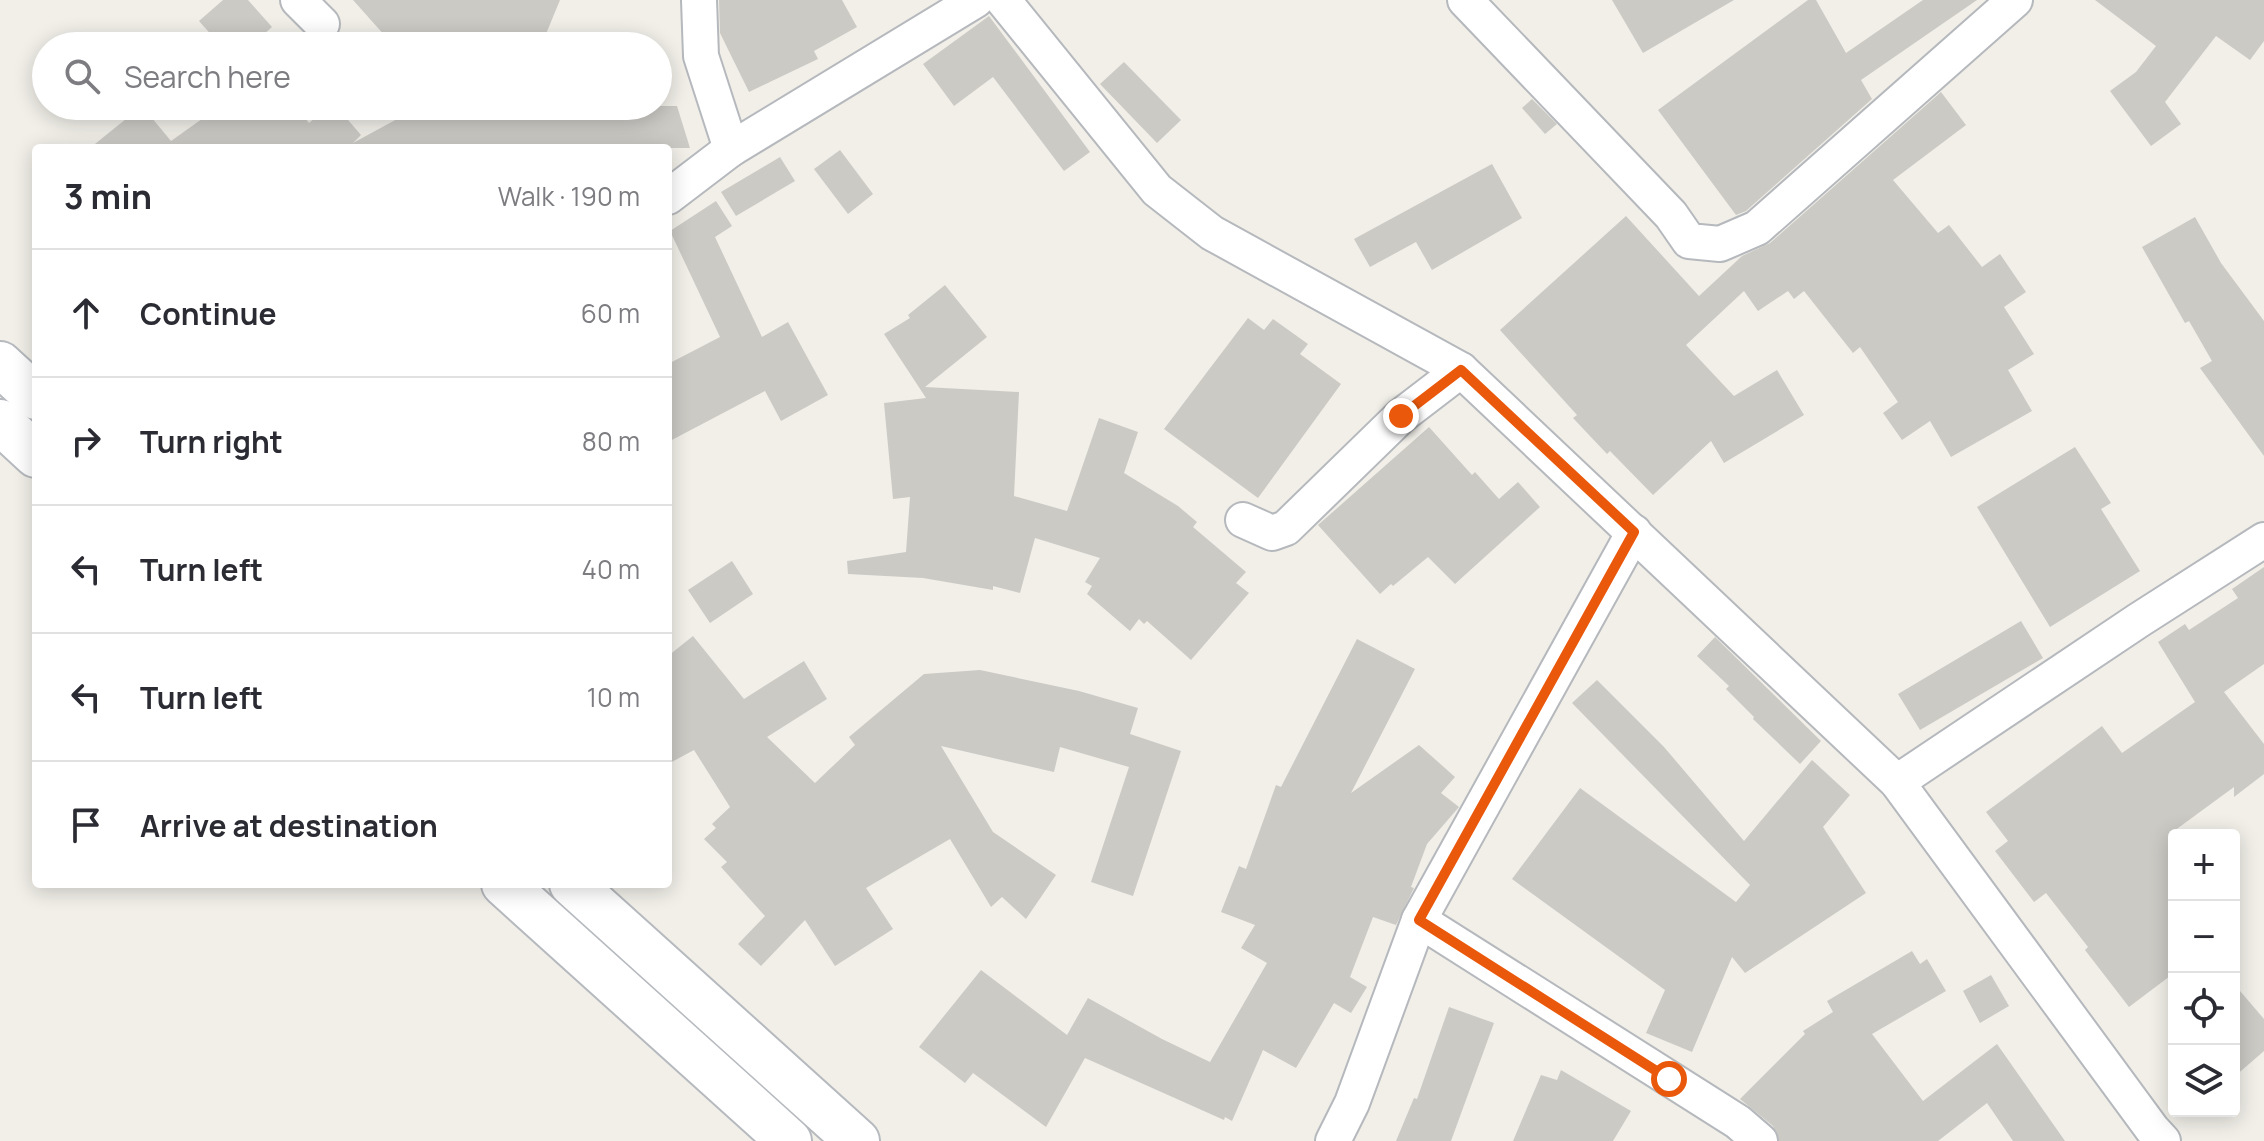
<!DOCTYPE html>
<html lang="en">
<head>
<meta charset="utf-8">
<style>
	:root { --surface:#fff; --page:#f7f7f7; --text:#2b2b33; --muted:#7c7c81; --line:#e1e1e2 }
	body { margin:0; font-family:Manrope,sans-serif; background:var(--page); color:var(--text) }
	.controls { position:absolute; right:24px; bottom:24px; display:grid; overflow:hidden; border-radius:8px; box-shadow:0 4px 20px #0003 }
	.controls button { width:72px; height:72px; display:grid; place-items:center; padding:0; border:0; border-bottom:2px solid var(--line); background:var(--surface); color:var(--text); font:40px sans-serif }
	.stop { position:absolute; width:24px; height:24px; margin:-18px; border:6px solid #ea580c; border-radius:50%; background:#fff }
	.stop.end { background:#ea580c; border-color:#fff; box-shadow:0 2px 8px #0008 }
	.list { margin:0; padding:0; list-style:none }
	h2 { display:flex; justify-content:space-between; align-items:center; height:104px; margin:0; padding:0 32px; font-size:34px }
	h2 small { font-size:26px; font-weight:400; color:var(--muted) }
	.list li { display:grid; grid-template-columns:52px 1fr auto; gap:24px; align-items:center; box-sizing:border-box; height:128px; padding:0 32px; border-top:2px solid var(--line) }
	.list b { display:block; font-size:30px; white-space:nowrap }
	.list em { font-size:26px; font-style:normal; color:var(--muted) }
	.icon { flex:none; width:44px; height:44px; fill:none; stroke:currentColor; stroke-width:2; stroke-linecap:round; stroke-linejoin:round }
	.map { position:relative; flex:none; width:2264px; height:1141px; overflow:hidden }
	.search { position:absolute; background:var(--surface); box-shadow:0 4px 20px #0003; left:32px; top:32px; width:640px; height:88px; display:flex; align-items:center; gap:20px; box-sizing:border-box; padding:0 28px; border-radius:44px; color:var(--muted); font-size:30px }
	.panel { position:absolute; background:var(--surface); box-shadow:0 4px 20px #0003; left:32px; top:144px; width:640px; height:744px; border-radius:8px }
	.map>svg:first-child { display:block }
	.building { fill:#cccac5 }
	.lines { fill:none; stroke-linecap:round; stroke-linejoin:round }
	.street-casing { stroke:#b5b8bc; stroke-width:38 }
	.secondary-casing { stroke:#b6babf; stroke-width:48 }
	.street { stroke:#fff; stroke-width:34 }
	.secondary { stroke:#fff; stroke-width:44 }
	.route { stroke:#ea580c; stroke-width:10 }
</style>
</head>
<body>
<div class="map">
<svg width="2264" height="1141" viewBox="0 0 2264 1141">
	<rect width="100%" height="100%" fill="#f1efe8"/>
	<g class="building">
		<path d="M 223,0 L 248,0 L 272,27 L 251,46 L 221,46 L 199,21 Z"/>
		<path d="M 353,0 L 560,0 L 541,46 L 394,46 Z"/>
		<path d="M 719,0 L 842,0 L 857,27 L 814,51 L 818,59 L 749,92 L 720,33 Z"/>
		<path d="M 1612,0 L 1734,0 L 1643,53 Z"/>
		<path d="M 1808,0 L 1816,0 L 1846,53 L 1923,0 L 1977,0 L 1861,80 L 1872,99 L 1746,211 L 1736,215 L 1658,110 Z"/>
		<path d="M 2095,0 L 2264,0 L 2264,41 L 2250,60 L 2216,36 L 2165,102 L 2181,124 L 2151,146 L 2110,91 L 2136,72 L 2156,46 Z"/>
		<path d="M 989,16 L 1090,152 L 1064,171 L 993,77 L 954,106 L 923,64 Z"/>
		<path d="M 1124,62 L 1181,120 L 1157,143 L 1100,84 Z"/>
		<path d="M 1941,92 L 1966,125 L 1893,180 L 1938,233 L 1949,225 L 1982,267 L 2000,254 L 2026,292 L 2004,307 L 2034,354 L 2008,370 L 2032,411 L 1951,457 L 1930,421 L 1902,440 L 1883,413 L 1898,402 L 1860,347 L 1853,353 L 1804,291 L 1794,299 L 1788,291 L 1758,311 L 1744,291 L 1686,345 L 1734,396 L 1777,370 L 1804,415 L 1724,463 L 1711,441 L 1653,495 L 1610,451 L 1607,454 L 1573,418 L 1577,415 L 1500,330 L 1626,216 L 1699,296 L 1742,256 L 1770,243 Z"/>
		<path d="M 1532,99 L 1557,124 L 1545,134 L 1522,108 Z"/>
		<path d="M 142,106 L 171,141 L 220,106 L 296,106 L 309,123 L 329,106 L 336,106 L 361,135 L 353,143 L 421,106 L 677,106 L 690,148 L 90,148 Z"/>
		<path d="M 840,150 L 873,194 L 848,214 L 814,169 Z"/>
		<path d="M 780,157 L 795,181 L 736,216 L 721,192 Z"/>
		<path d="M 1492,164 L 1522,218 L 1432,270 L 1416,242 L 1370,267 L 1354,239 Z"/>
		<path d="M 716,201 L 732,226 L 715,237 L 762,337 L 788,322 L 828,395 L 781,421 L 765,391 L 668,442 L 668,364 L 720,337 L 670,231 Z"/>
		<path d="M 2195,217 L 2221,263 L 2264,321 L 2264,456 L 2200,368 L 2212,361 L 2189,321 L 2185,323 L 2142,247 Z"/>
		<path d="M 945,285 L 987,337 L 925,387 L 1019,392 L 1014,496 L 1067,511 L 1099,418 L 1138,432 L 1124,473 L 1178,506 L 1197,522 L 1193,527 L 1246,572 L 1236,583 L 1249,593 L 1191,660 L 1147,621 L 1144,624 L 1139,619 L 1130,631 L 1087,594 L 1092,586 L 1085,582 L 1100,558 L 1035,538 L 1020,593 L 993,586 L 993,590 L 923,578 L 848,574 L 847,561 L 906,552 L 910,497 L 893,499 L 884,403 L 926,398 L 884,334 L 910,318 L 908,315 Z"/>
		<path d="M 1248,318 L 1264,330 L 1273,319 L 1308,344 L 1300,354 L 1341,384 L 1258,498 L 1164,429 Z"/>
		<path d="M 1429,427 L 1472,475 L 1475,472 L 1499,499 L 1518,482 L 1540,507 L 1455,584 L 1428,557 L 1393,586 L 1391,584 L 1380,594 L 1318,525 Z"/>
		<path d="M 2075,447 L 2111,503 L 2101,509 L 2140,571 L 2050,627 L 1977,507 Z"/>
		<path d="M 732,561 L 753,594 L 710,623 L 688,590 Z"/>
		<path d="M 2264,567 L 2264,664 L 2224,692 L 2264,744 L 2264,774 L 2234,797 L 2234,787 L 2174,831 L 2174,973 L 2129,1007 L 2085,950 L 2088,947 L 2046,893 L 2034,902 L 1995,851 L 2008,841 L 1986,812 L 2102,726 L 2122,753 L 2195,702 L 2158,642 L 2185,624 L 2189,630 L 2238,598 L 2232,589 Z"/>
		<path d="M 2021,621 L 2043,658 L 1920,730 L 1898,694 Z"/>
		<path d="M 693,636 L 744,699 L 804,661 L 827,699 L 767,737 L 815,783 L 855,745 L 849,737 L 924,674 L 980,670 L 1079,691 L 1138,708 L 1130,734 L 1181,751 L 1133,896 L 1091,882 L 1129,767 L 1060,747 L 1054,772 L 941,746 L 993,832 L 1056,875 L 1026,919 L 1002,897 L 991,907 L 950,839 L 866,888 L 893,929 L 835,966 L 805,920 L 761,966 L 738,944 L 765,916 L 721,867 L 727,862 L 704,839 L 716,828 L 712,824 L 730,807 L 694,750 L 668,764 L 668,656 Z"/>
		<path d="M 1715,637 L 1821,741 L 1800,764 L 1753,719 L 1754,717 L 1726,689 L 1729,686 L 1697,656 Z"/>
		<path d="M 1357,639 L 1415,669 L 1351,793 L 1419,745 L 1455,777 L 1441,793 L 1459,807 L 1427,844 L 1411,887 L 1414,888 L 1396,925 L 1373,917 L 1350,977 L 1367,987 L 1351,1013 L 1334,1003 L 1296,1068 L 1263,1050 L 1232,1121 L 1225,1117 L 1224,1120 L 1085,1058 L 1046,1127 L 973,1073 L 965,1083 L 919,1047 L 981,970 L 1067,1035 L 1088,998 L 1162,1039 L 1210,1062 L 1267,963 L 1241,948 L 1255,925 L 1221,912 L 1239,866 L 1246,869 L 1276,785 L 1281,787 Z"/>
		<path d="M 1597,680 L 1664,747 L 1744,841 L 1812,760 L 1850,795 L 1823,827 L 1866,893 L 1745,973 L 1732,957 L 1692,1052 L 1646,1033 L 1665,990 L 1512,879 L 1580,788 L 1736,902 L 1750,885 L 1572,703 Z"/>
		<path d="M 1912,951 L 1920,964 L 1927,959 L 1946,991 L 1872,1034 L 1923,1101 L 1997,1044 L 2065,1141 L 2013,1141 L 1987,1103 L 1938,1141 L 1779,1141 L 1773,1126 L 1740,1099 L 1805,1034 L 1803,1031 L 1833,1012 L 1827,1001 Z"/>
		<path d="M 1991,975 L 2009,1006 L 1980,1023 L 1963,991 Z"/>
		<path d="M 2234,984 L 2264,1019 L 2264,1051 L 2234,1077 Z"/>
		<path d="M 1449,1007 L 1494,1023 L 1451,1141 L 1396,1141 L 1414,1098 L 1417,1099 Z"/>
		<path d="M 1561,1070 L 1631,1111 L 1613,1141 L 1513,1141 L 1541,1075 L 1557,1080 Z"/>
	</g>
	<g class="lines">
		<g class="street-casing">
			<g id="street">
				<path d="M 298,0 L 322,24"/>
				<path d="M 699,0 L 701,56 L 731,149"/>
				<path d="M 1003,0 L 1157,190 L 1212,233 L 1461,370 L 1897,782 L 2152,1129 L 2163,1141"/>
				<path d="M 1465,0 L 1671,215 L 1689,241 L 1720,244 L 1757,228 L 2015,0"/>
				<path d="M 668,197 L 731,149 L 976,0"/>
				<path d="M 1243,520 L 1272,533 L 1286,528 L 1401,416 L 1461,370"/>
				<path d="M 1897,782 L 2139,620 L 2264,540"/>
				<path d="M 1419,920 L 1738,1122 L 1760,1141"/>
				<path d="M 1333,1141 L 1352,1103 L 1419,920 L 1634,532"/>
			</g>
		</g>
		<g class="secondary-casing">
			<g id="secondary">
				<path d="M 0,364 L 36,397"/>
				<path d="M 0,422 L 36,455"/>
				<path d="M 504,884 L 789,1141"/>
				<path d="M 572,884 L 857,1141"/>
			</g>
		</g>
		<use href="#street" class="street"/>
		<use href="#secondary" class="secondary"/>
	</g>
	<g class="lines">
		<path class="route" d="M 1401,416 L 1461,370 L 1634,532 L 1419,920 L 1669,1079"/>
	</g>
</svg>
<div class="controls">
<button>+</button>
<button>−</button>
<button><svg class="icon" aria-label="locate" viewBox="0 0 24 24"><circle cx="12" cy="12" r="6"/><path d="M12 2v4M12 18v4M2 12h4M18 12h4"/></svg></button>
<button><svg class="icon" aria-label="layers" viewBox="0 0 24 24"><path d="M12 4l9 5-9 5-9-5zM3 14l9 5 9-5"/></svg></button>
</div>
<div class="stop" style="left:1669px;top:1079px"></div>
<div class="stop end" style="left:1401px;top:416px"></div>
<div class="search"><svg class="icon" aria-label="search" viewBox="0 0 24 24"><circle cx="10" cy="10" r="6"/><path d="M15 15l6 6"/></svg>Search here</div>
<section class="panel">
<h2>3 min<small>Walk · 190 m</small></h2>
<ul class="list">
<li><svg class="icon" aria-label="ahead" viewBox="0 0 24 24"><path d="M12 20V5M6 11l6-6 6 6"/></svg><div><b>Continue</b></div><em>60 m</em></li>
<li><svg class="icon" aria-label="right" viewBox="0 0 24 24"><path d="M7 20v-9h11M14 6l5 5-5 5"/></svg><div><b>Turn right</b></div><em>80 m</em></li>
<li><svg class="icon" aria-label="left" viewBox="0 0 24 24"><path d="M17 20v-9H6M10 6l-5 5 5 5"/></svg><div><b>Turn left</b></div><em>40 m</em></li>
<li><svg class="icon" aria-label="left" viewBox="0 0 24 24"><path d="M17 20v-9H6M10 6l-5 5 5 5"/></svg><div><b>Turn left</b></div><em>10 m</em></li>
<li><svg class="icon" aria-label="arrive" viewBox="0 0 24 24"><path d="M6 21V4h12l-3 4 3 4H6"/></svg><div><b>Arrive at destination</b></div></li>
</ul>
</section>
</div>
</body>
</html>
